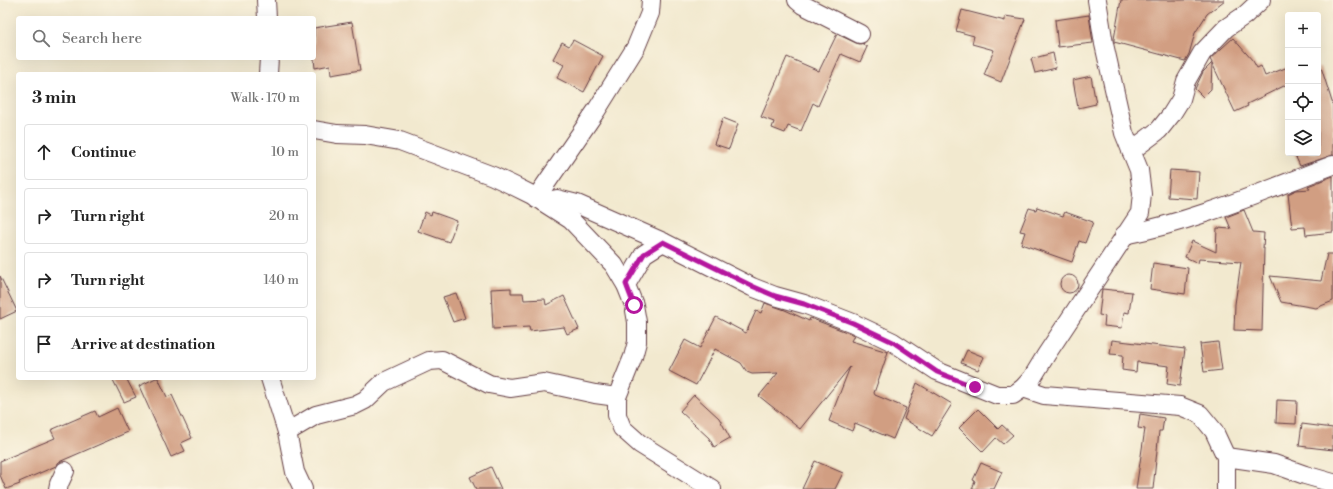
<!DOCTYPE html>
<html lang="en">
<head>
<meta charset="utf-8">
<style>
	:root { --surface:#fff; --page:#f2f2f2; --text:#222; --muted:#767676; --line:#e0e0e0 }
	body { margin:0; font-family:"Libre Bodoni",serif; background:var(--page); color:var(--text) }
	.controls { position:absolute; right:12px; top:12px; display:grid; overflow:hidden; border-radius:4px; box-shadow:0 4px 16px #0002 }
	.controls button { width:36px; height:36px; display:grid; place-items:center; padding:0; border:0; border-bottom:1px solid var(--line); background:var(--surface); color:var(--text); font:20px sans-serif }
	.stop { position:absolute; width:12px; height:12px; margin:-9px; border:3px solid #b5179e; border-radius:50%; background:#fff }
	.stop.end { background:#b5179e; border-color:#fff; box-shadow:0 1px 4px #0008 }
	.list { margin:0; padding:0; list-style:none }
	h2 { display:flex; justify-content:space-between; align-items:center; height:52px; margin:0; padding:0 16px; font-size:17px }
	h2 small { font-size:13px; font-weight:400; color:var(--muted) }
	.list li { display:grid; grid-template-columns:26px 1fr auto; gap:12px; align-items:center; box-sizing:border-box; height:56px; margin:0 8px 8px; padding:0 8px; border:1px solid var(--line); border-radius:4px }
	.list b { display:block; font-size:15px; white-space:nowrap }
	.list em { font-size:13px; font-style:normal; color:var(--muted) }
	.icon { flex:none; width:22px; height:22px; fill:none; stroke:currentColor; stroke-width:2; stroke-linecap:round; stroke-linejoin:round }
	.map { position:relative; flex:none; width:1333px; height:489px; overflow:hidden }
	.search { position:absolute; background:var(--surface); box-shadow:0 4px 16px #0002; left:16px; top:16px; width:300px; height:44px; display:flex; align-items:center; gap:10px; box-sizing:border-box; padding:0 14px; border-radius:4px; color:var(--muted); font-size:15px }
	.panel { position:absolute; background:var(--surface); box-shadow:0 4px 16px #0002; left:16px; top:72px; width:300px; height:308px; border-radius:4px }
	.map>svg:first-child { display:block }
	.building { fill:#d19e82 }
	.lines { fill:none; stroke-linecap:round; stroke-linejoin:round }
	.minor-casing { stroke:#633d44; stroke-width:20 }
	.minor { stroke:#fff; stroke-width:18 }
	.route { stroke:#b5179e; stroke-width:5 }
</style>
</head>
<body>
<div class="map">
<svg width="1333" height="489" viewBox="0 0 1333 489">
	<rect width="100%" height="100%" fill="#fcf5e5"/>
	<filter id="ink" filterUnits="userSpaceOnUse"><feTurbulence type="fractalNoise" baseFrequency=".025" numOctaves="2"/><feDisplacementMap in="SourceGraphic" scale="8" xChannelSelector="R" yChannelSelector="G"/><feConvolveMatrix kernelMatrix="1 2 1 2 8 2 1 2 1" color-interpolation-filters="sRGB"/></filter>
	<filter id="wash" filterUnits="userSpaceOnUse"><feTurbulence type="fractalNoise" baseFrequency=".012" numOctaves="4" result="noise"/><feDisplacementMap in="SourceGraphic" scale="16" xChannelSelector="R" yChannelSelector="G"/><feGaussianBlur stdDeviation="0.9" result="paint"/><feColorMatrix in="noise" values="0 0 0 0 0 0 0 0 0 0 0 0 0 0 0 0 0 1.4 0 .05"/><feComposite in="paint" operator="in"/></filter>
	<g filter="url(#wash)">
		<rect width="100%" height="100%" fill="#f2e9cf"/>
		<g id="blocks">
			<g class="building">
				<path d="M 1121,0 L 1225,0 L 1207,14 L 1195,33 L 1189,54 L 1185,61 L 1114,42 L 1114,39 Z"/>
				<path d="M 962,10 L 1005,21 L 1005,16 L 1025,19 L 1001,82 L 984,75 L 994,50 L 972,44 L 974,36 L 956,31 Z"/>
				<path d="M 1089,15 L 1093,43 L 1058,47 L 1055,20 Z"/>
				<path d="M 352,22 L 360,70 L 331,75 L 330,65 L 315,68 L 314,59 L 314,28 Z"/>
				<path d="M 837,34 L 856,43 L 860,44 L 864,43 L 863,45 L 867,47 L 860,62 L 841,54 L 818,106 L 813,103 L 801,131 L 788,126 L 785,133 L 772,128 L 774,122 L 761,117 L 787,57 L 819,71 Z"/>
				<path d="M 1233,38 L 1253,61 L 1257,68 L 1261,66 L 1265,76 L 1288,67 L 1288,84 L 1247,104 L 1248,106 L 1235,112 L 1212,63 L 1211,89 L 1203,97 L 1195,89 L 1203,72 L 1212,63 L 1210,59 Z"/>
				<path d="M 573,40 L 603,56 L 584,92 L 557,78 L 564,65 L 553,59 L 562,42 L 569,46 Z"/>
				<path d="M 1053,53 L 1056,68 L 1035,73 L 1031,59 Z"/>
				<path d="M 1318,67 L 1321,67 L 1333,105 L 1333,155 L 1300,166 L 1294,153 L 1318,153 Z"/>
				<path d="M 1091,76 L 1096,104 L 1078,108 L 1073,80 Z"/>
				<path d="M 723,118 L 738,124 L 729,149 L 714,144 Z"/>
				<path d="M 1170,170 L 1199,172 L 1197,199 L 1168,197 Z"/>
				<path d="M 1333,176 L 1333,232 L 1306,235 L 1305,227 L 1292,228 L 1288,194 L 1296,190 L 1310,189 L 1308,186 Z"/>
				<path d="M 1037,207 L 1063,216 L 1065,212 L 1093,222 L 1085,243 L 1079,241 L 1072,262 L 1021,244 L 1025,232 L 1020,231 L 1029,208 L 1036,210 Z"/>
				<path d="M 1244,210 L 1253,232 L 1264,233 L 1263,248 L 1264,248 L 1262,331 L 1234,330 L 1235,304 L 1241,262 L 1199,259 L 1198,263 L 1185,257 L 1192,241 L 1216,252 L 1217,228 L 1231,229 L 1226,217 Z"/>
				<path d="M 425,212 L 431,215 L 432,212 L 457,221 L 449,242 L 418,231 Z"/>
				<path d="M 1327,254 L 1333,254 L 1333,301 L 1316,308 L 1281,302 L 1270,276 L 1321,281 Z"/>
				<path d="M 1153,263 L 1188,268 L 1185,294 L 1150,289 Z"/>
				<circle cx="1069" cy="284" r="9"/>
				<path d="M 0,276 L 17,311 L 0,319 Z"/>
				<path d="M 511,288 L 511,293 L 523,293 L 524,300 L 545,299 L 546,305 L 564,296 L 579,329 L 567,334 L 564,327 L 530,331 L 529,327 L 493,329 L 491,289 Z"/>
				<path d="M 1102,289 L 1132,292 L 1129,313 L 1124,312 L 1122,328 L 1104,326 L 1105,316 L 1099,315 Z"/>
				<path d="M 456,293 L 465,318 L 453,322 L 443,297 Z"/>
				<path d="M 765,303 L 785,310 L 809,321 L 810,318 L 849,333 L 854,335 L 851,341 L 888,352 L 874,393 L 875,395 L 906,408 L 893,439 L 855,423 L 852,431 L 829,421 L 850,367 L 800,429 L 759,396 L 778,373 L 752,374 L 747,372 L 741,363 L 715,349 L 696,385 L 669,371 L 685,340 L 700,348 L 716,317 L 746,333 L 756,311 L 761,313 Z"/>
				<path d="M 1112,340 L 1185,349 L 1180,386 L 1167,384 L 1169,366 L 1137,362 L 1136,372 L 1122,370 L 1123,355 L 1110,354 Z"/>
				<path d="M 1218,342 L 1222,370 L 1204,372 L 1200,344 Z"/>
				<path d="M 967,350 L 984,357 L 978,370 L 961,363 Z"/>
				<path d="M 112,378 L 126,378 L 136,397 L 124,402 Z"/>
				<path d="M 156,378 L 158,378 L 167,397 L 172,395 L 192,438 L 181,443 L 185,451 L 171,457 L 139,386 Z"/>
				<path d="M 917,383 L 952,404 L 932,436 L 904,419 Z"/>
				<path d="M 694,395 L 719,418 L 730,438 L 714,447 L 709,438 L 680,411 Z"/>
				<path d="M 1277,400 L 1297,401 L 1296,424 L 1276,423 Z"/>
				<path d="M 117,408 L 128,432 L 59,462 L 56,466 L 19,482 L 20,484 L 6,489 L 0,475 L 0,461 L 55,438 L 51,430 L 95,411 L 98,417 Z"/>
				<path d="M 978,409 L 998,429 L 1002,425 L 1013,435 L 1003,444 L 996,438 L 983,452 L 959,428 Z"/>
				<path d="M 1140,414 L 1164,418 L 1162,431 L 1159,431 L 1153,489 L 1136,489 L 1145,429 L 1138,428 Z"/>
				<path d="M 1302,424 L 1333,428 L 1333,450 L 1299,446 Z"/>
				<path d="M 815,461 L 843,473 L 835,489 L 802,489 Z"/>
				<path d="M 981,463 L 1002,472 L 994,489 L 972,489 L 975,481 L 973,480 Z"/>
				<path d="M 491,467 L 501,489 L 476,489 L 470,477 Z"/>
			</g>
		</g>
	</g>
	<g filter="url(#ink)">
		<use href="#blocks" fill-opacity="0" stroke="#633d44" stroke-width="1"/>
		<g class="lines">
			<g class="minor-casing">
				<g id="minor">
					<path d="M 266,0 L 267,18"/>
					<path d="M 797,0 L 803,5 L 860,34"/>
					<path d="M 268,74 L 269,58"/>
					<path d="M 314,130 L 337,134 L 365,135 L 400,141 L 493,176 L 512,185 L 532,195 L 571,220 L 614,265 L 626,285 L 634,305 L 637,322 L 637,342 L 633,357 L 617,397 L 617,415 L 622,428 L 640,444 L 712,489"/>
					<path d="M 1131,151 L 1159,130 L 1171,115 L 1181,99 L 1186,81 L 1202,53 L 1226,28 L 1245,15 L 1261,0"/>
					<path d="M 536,198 L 596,111 L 636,47 L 650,13 L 651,0"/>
					<path d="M 543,202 L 557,199 L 577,204 L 663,242 L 752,287 L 775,296 L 804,304 L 853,323 L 893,342 L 937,371 L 997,395 L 1013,395 L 1023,388 L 1032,378 L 1046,355 L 1140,213 L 1142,194 L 1139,170 L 1124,133 L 1104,44 L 1097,0"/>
					<path d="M 1124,235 C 1196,221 1264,191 1333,165"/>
					<path d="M 626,285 L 644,254 L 663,242"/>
					<path d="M 270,378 L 287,432 L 295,472 L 303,489"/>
					<path d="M 1023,388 L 1044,395 L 1180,406 L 1200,414 L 1214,431 L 1226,457 L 1226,489"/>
					<path d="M 287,432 L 316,415 L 355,405 L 365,400 L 384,382 L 429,361 L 442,360 L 489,384 L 510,388 L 544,383 L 595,394 L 617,397"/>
					<path d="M 1226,457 L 1274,464 L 1305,475 L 1333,483"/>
					<path d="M 58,489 L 59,484 L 65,471"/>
				</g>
			</g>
			<use href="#minor" class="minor"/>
		</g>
	</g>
	<g class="lines" filter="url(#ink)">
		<path class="route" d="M 634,305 L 626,284 L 644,254 L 663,242 L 752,286 L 775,296 L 804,304 L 853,323 L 893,342 L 937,372 L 975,387"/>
	</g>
</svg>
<div class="controls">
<button>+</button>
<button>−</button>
<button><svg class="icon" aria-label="locate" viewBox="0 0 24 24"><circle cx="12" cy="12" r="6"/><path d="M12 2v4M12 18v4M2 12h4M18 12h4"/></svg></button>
<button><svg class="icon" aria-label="layers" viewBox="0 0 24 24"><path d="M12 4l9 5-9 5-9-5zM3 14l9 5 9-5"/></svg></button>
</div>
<div class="stop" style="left:634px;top:305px"></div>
<div class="stop end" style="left:975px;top:387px"></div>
<div class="search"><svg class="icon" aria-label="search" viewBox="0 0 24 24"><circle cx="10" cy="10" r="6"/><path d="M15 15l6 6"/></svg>Search here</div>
<section class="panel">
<h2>3 min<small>Walk · 170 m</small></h2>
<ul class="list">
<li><svg class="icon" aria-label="ahead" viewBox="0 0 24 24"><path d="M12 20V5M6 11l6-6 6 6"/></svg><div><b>Continue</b></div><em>10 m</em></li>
<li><svg class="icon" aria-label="right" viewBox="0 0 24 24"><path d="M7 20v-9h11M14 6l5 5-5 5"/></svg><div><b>Turn right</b></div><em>20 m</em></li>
<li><svg class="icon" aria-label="right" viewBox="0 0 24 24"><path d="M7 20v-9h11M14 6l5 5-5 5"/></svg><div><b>Turn right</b></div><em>140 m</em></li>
<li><svg class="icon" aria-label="arrive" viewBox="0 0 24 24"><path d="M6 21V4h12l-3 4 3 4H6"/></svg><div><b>Arrive at destination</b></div></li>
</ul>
</section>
</div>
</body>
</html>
